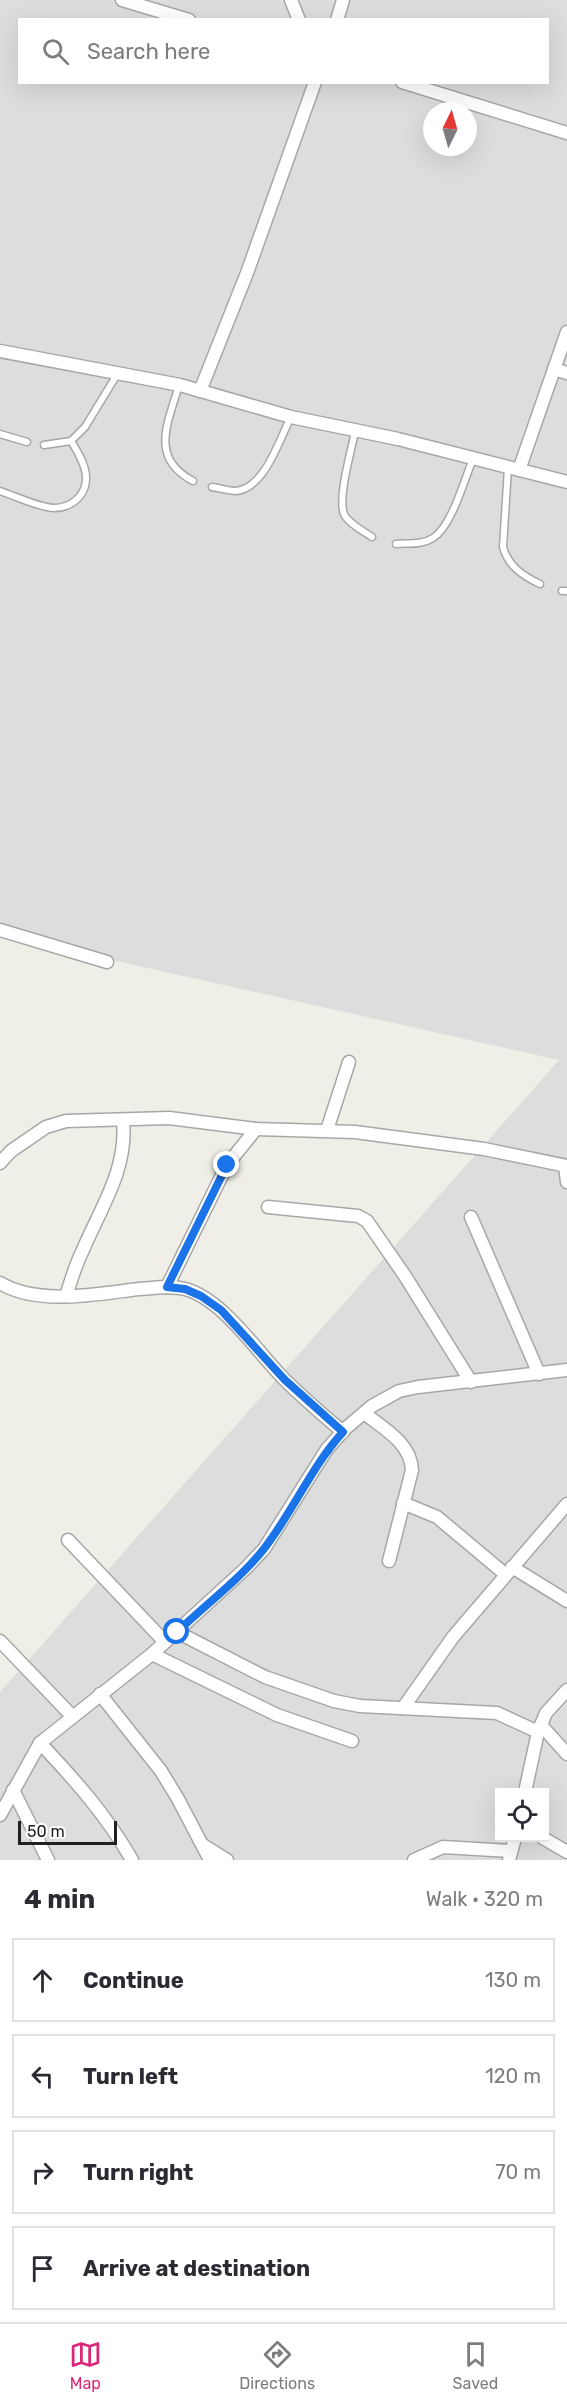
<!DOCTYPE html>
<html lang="en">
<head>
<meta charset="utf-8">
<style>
	:root { --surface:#fff; --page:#f2f2f3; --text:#2b2b33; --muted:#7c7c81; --line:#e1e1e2; --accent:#db2777 }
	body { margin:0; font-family:Rubik,sans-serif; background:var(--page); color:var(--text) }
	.controls { position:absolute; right:18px; bottom:18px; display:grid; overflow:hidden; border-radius:0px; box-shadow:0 6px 24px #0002 }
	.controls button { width:54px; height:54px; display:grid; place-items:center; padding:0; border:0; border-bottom:2px solid var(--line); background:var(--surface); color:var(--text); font:30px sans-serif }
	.compass { position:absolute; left:423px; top:102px; width:54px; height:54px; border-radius:50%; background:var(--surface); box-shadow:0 6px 24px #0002; rotate:5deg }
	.scale { position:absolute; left:18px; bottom:15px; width:99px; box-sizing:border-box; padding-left:6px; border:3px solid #202020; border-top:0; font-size:16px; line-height:21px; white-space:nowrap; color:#202020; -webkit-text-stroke:4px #fff; paint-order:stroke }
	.stop { position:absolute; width:18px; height:18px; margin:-14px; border:4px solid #1a73e8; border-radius:50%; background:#fff }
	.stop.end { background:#1a73e8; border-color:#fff; box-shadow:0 2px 6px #0008 }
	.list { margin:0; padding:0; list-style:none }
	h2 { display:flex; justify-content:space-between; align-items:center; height:78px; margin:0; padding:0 24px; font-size:26px }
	h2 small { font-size:20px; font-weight:400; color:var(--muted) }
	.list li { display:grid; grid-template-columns:39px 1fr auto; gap:18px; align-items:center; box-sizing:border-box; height:84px; margin:0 12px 12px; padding:0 12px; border:2px solid var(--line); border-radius:0px }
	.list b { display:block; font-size:22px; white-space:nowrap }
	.list em { font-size:20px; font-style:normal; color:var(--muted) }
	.icon { flex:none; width:33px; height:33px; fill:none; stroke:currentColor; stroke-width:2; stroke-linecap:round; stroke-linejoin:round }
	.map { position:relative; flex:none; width:567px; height:1860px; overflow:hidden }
	.search { position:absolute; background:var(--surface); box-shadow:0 6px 24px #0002; left:18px; right:18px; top:18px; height:66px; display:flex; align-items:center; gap:15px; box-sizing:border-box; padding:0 21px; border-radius:0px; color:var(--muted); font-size:22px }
	.sheet { height:462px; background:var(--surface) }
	nav { display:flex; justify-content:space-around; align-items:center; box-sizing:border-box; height:84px; border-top:2px solid var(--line); background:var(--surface); font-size:16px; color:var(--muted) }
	nav a { display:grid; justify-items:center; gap:3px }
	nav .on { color:var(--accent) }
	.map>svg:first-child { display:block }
	.residential { fill:#dedddd; fill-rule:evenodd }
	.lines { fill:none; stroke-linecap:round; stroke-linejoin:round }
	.service-casing { stroke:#a7a7a7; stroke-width:9 }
	.minor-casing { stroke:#a7a7a7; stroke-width:15 }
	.service { stroke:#fff; stroke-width:6 }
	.minor { stroke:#fff; stroke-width:12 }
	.route { stroke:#1a73e8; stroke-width:8 }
</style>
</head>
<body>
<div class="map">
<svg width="567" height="1860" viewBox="0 0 567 1860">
	<rect width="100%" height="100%" fill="#f0efe7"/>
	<path class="residential" d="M 0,0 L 567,0 L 567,1860 L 0,1860 L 0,1692 L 559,1060 L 0,935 ZM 20,20 L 548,20 L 548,82 L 20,82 ZM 432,111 L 468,111 L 468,147 L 432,147 ZM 500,1792 L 544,1792 L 544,1838 L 500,1838 Z"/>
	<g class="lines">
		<g class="service-casing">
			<g id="service">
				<path d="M 179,385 C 168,423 149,458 193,481"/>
				<path d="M 355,431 C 352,449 336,501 345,516 C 351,525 363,531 372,537"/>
				<path d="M 0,434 L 27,442"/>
				<path d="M 44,445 L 71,441 L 85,427 L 118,373"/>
				<path d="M 508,468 L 503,547 C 508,566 523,576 540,584"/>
				<path d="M 212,487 C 219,488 229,491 236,491 C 265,488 279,440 291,417"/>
				<path d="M 0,491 C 16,496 37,507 54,508 C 70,508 85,497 86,480 C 87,467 78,452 71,441"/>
				<path d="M 396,544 C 408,543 422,545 433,538 C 452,526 464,480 473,459"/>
				<path d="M 562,591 L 567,591"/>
			</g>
		</g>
		<g class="minor-casing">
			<g id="minor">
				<path d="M 122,0 L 189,20"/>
				<path d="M 291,0 L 299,20"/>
				<path d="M 337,20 L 343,0"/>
				<path d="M 402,82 L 567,133"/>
				<path d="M 0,351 L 180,385 L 291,417 L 398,439 L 567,482"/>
				<path d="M 554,369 L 567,373"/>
				<path d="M 200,391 L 247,273 L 315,82"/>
				<path d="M 519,470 L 567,332"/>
				<path d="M 0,930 L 107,962"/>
				<path d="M 327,1130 L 349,1062"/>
				<path d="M 0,1163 L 11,1151 L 46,1127 L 66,1121 L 169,1118 L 256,1129 L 355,1132 L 484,1149 L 567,1166"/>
				<path d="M 565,1166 L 567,1182"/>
				<path d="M 268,1207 L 358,1216 L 367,1221 L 405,1276 L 471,1382"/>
				<path d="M 471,1217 L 539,1374"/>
				<path d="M 0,1283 C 38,1306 97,1294 139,1289 C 154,1288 170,1285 185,1289 C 223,1299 257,1352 285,1380 C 303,1398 323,1415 343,1432"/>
				<path d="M 167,1287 L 227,1165 L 256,1129"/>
				<path d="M 66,1296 C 71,1281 75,1266 82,1252 C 100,1209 128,1169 123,1121"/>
				<path d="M 364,1413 C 383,1428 411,1443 412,1470 L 389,1561"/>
				<path d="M 403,1503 L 437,1517 L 505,1574"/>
				<path d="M 68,1540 L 165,1642"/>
				<path d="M 512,1567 L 567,1601"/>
				<path d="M 177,1632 L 265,1677 L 334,1701 L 360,1706 L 497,1713 L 538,1732"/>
				<path d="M 0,1641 L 72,1716"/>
				<path d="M 152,1654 L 277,1715 L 352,1741"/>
				<path d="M 100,1694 L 161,1771 L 178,1799 L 210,1860"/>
				<path d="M 403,1708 L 453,1637 L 567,1504"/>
				<path d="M 541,1725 L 567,1754"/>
				<path d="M 40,1743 C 75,1780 107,1816 132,1860"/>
				<path d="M 13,1790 L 48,1860"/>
				<path d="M 525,1792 L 538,1732 L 546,1713 L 567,1690"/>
				<path d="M 0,1815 L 40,1743 L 152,1654 L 245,1569 L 264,1549 L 327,1449 L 346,1428 L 372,1406 L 399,1391 L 418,1387 L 567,1370"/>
				<path d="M 543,1838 L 567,1852"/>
				<path d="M 203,1845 L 227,1860"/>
				<path d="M 414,1860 L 443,1847 L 511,1851"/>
				<path d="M 509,1860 L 515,1838"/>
			</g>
		</g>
		<use href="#service" class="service"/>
		<use href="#minor" class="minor"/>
	</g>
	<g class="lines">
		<path class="route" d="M 177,1632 C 205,1605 239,1580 263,1550 C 293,1512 311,1467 343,1432 L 285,1380 L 221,1310 L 201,1296 L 185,1289 L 167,1287 L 227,1165"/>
	</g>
</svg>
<div class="controls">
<button><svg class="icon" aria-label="locate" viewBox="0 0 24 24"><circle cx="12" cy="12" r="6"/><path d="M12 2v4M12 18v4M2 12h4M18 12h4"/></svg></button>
</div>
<svg class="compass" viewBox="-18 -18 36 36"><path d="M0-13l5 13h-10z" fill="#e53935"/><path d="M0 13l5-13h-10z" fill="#7c7c81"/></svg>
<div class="scale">50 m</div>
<div class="stop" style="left:177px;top:1632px"></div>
<div class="stop end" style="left:227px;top:1165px"></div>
<div class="search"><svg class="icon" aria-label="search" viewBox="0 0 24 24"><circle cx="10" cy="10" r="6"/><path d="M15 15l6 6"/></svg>Search here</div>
</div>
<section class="sheet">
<h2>4 min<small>Walk · 320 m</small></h2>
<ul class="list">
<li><svg class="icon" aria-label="ahead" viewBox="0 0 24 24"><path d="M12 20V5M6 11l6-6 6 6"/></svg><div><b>Continue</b></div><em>130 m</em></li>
<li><svg class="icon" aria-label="left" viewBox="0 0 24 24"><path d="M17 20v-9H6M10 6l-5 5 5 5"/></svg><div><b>Turn left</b></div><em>120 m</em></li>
<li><svg class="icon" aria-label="right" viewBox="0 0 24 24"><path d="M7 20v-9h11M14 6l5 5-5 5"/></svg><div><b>Turn right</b></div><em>70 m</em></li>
<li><svg class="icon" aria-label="arrive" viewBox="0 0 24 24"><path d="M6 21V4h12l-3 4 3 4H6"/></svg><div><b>Arrive at destination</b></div></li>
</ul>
</section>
<nav>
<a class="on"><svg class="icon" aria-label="map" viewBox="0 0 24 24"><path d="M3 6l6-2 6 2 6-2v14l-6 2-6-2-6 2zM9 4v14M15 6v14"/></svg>Map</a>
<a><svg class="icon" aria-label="directions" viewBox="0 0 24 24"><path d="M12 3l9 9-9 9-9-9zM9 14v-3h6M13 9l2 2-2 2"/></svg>Directions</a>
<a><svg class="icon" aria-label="saved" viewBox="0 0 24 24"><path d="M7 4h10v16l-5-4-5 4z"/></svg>Saved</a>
</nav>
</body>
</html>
